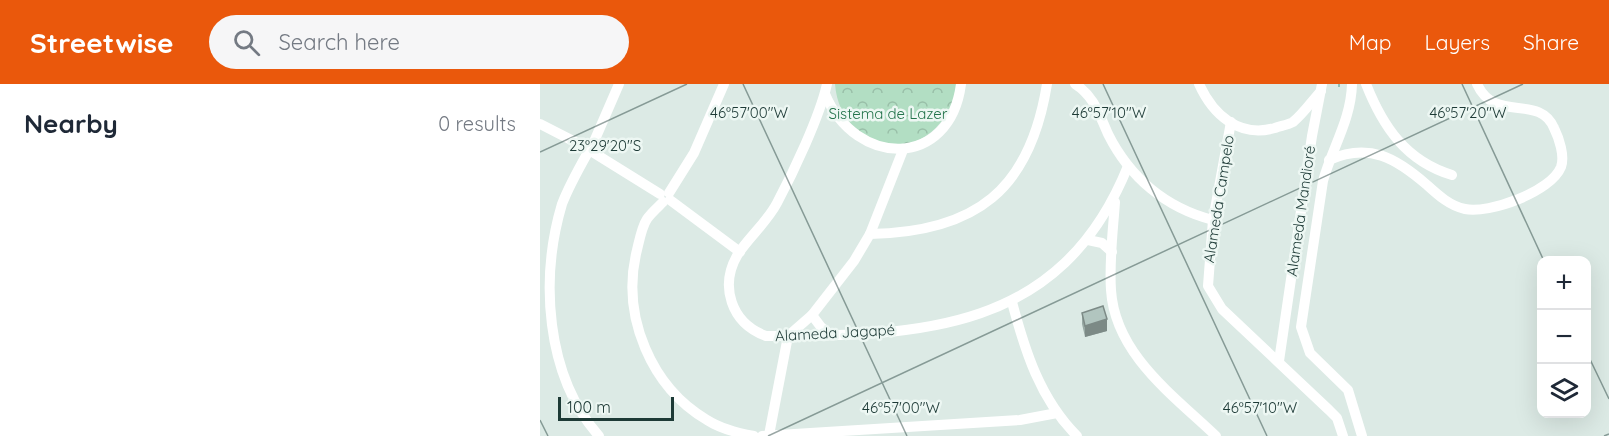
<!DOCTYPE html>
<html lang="en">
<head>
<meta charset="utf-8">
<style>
	:root { --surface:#fff; --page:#f6f6f7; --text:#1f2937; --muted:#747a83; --line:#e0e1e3; --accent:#ea580c }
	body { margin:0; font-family:Quicksand,sans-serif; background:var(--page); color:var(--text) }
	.controls { position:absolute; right:18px; bottom:18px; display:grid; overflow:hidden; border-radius:12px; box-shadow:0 6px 24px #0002 }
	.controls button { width:54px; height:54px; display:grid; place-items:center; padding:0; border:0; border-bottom:2px solid var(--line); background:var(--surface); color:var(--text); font:30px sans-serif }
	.scale { position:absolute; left:18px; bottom:15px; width:116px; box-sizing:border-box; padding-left:6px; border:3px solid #1d3a36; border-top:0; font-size:16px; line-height:21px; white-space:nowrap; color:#1d3a36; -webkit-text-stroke:4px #edf7f3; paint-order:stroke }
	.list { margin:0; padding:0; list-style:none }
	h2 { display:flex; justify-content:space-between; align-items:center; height:78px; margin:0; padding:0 24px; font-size:26px }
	h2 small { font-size:20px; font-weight:400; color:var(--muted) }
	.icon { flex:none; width:33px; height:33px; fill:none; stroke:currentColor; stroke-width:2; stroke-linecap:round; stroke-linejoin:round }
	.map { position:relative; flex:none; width:1069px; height:352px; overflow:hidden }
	header { display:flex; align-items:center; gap:36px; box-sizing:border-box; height:84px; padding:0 30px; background:var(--accent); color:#fff }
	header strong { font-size:28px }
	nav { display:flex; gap:33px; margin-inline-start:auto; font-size:21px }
	.search { width:420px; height:54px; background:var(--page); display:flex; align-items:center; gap:15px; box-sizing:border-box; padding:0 21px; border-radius:33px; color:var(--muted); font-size:22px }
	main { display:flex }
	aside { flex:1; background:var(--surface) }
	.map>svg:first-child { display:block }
	.park { fill:url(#park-crowns) }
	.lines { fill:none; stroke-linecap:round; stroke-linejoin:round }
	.path { stroke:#79b1a6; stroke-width:1.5; stroke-dasharray:3 4.5; stroke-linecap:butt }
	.minor { stroke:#fff; stroke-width:10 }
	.wall { fill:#98a9a4 }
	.shaded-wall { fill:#7c8a86 }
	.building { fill:#b1c5bf; stroke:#7c8a86; stroke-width:1.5 }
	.ticks { fill:none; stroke:#1d3a36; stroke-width:1.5; stroke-opacity:0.45 }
	.labels { text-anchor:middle; stroke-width:5; stroke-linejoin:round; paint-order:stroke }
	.park-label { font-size:15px; fill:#24744c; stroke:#edf7f3 }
	.street-label { font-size:15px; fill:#1d3a36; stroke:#edf7f3 }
	.ticks-label { font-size:15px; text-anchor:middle; fill:#1d3a36; stroke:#edf7f3; stroke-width:5; stroke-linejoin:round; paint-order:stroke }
</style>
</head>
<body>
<header>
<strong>Streetwise</strong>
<div class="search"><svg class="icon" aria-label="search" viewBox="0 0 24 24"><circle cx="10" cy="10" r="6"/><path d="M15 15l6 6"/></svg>Search here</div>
<nav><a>Map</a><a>Layers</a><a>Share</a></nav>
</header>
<main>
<aside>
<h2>Nearby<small>0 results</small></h2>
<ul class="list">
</ul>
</aside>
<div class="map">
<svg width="1069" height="352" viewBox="0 0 1069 352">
	<defs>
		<pattern id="park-crowns" width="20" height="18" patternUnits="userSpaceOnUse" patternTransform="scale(1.5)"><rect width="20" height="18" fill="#b2dec3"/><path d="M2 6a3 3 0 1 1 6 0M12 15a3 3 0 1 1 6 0" fill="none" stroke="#99bfa8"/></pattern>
	</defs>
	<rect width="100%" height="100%" fill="#dceae5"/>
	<path class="park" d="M 295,0 L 417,0 C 416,7 416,16 413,23 C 410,28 405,33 401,38 C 364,84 299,57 295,0 Z"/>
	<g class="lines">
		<path class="path" d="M 799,0 L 799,5 L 801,6"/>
		<g class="minor">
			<path d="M 287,0 C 280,32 253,89 237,119 C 227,138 210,152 198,170 C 179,202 191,239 226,252 C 382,252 521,248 588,82"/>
			<path d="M 535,0 C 554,12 559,30 568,50 C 590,94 626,124 673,136"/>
			<path d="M 659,0 C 673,31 699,54 735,44 C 740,42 748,41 753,38 C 763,30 772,17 781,7"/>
			<path d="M 812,0 C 811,36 792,64 783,97 L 761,243 L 770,269 L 808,306 L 822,352"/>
			<path d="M 826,0 C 843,43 866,77 912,91"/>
			<path d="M 285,10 C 316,84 410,85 421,0"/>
			<path d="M 691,38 L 673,136 L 668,202 L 682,225 L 789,326 L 797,334 L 803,352"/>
			<path d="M 0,40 L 45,63"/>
			<path d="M 53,60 L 79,0"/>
			<path d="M 54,69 L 120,110"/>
			<path d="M 47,70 C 38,86 29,102 22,120 C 0,194 5,291 59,352"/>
			<path d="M 789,76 C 829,58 856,74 887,101 C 898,111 910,122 925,125 C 949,130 1011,108 1021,83 C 1025,72 1019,54 1014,44 C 999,9 955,40 937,0"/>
			<path d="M 129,109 L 154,69 L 184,0"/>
			<path d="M 130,116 L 200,168"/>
			<path d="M 123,118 C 118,123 111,129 107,135 C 101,144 99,159 96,170 C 82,233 111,303 167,336 C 181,345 197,349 214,352"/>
			<path d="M 575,118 C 573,147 569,177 571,206 C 575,270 633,311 676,352"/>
			<path d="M 330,150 C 436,148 490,106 507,0"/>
			<path d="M 548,156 L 562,159 L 572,168"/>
			<path d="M 472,218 C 485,267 500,315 537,352"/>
			<path d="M 272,231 L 281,243 L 291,251"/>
			<path d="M 739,277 L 772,52 L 782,0"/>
			<path d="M 229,351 L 248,252 L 272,231 L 314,177 L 330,150 L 363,66"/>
			<path d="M 222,352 L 480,336 L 517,329"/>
		</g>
	</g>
	<path class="wall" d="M 542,229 L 567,247 L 545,253 L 542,240 Z"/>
	<path class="shaded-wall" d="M 567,235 L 567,247 L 545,253 L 545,242 Z"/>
	<path class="building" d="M 563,222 L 567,235 L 545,242 L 542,229 Z"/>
	<path class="ticks" d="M 203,0 L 367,352M 563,0 L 727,352M 922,0 L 1004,177M 0,68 L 147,0M 1046,267 L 1069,315M 0,336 L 8,352M 228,352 L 983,0M 1064,352 L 1069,350"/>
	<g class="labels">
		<g class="park-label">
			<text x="348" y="35">Sistema de Lazer</text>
		</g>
		<g class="street-label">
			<text transform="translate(679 115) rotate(-81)" y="5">Alameda Campelo</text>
			<text transform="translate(761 127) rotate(-82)" y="5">Alameda Mandioré</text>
			<text transform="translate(295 249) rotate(-3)" y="5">Alameda Jagapé</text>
		</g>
	</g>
	<g class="ticks-label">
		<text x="209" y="34">46°57'00"W</text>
		<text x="569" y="34">46°57'10"W</text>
		<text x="928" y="34">46°57'20"W</text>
		<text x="65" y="67">23°29'20"S</text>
		<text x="361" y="329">46°57'00"W</text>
		<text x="720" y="329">46°57'10"W</text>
	</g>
</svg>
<div class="controls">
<button>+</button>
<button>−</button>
<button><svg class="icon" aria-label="layers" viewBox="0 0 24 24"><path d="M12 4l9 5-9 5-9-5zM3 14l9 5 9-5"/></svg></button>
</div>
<div class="scale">100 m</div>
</div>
</main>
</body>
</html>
